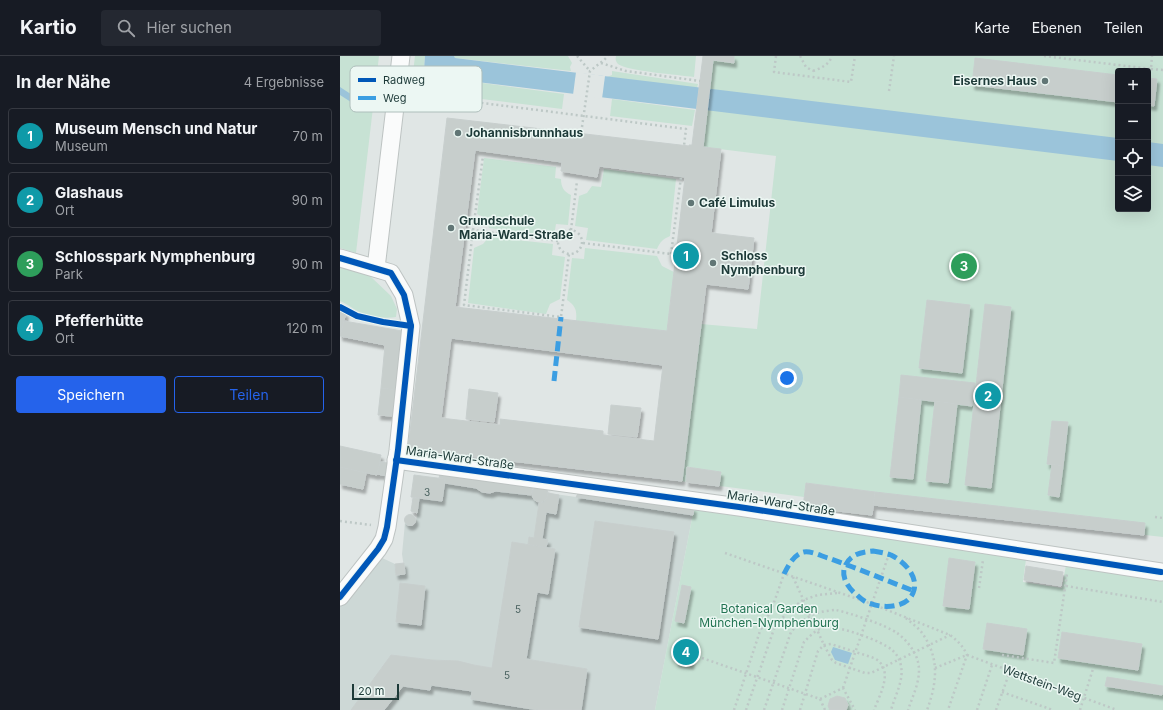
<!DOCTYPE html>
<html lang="de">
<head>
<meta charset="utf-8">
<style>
	:root { --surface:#171b24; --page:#242831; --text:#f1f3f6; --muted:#9ea1a6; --line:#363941; --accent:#2563eb }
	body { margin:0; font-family:Inter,sans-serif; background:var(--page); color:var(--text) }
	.controls { position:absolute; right:12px; top:12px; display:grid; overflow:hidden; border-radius:4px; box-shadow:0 4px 16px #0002 }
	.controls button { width:36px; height:36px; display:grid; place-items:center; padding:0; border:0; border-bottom:1px solid var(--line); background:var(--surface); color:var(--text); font:20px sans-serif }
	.scale { position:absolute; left:12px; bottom:10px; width:47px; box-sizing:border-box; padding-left:4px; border:2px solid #1d3a38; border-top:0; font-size:11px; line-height:14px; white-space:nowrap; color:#1d3a38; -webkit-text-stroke:3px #ecf7f3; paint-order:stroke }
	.you { position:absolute; left:447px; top:322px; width:14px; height:14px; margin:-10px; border:3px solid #fff; border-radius:50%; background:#1a73e8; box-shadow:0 0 0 6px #1a73e833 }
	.badge { display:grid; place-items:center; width:26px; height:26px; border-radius:50%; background:var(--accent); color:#fff; font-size:13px; font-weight:700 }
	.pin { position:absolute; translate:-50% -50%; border:2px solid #fff; box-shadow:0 1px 4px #0006 }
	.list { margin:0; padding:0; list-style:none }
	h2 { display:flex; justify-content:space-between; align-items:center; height:52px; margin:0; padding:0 16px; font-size:17px }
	h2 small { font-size:13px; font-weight:400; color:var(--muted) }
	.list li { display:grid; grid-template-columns:26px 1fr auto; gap:12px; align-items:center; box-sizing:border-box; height:56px; margin:0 8px 8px; padding:0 8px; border:1px solid var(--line); border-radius:4px }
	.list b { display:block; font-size:15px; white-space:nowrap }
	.list p { margin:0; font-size:13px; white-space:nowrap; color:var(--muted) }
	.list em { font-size:13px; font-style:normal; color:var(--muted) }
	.actions { display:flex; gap:8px; padding:12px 16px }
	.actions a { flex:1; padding:9px 0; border:1px solid var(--accent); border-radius:4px; text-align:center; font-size:14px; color:var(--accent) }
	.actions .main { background:var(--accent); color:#fff }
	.icon { flex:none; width:22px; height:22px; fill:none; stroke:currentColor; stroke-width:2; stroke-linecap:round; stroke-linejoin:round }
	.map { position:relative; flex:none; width:823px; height:654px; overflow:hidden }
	header { display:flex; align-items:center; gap:24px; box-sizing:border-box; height:56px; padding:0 20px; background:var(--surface); border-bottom:1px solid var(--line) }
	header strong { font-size:19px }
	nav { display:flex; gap:22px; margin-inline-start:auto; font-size:14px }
	.search { width:280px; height:36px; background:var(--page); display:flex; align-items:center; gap:10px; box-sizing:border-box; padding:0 14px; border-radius:4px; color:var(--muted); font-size:15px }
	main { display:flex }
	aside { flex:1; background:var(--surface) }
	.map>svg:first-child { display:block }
	.built { fill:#cdd8d6 }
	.green { fill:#c7e2d4; fill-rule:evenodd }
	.water { fill:#9bc4da }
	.pier { fill:#e0e6e5 }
	.building { fill:#c7cecc; stroke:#c8cfce; fill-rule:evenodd; filter:url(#shadow) }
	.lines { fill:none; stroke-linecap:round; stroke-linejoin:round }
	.minor-casing { stroke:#bdc3c2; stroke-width:19 }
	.path { stroke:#bdc8c6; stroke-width:2.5; stroke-dasharray:2 3; stroke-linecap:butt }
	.minor { stroke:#fafbfb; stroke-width:17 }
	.quiet { stroke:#3c9ee2; stroke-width:5; stroke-dasharray:10 5; stroke-linecap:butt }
	.cycleway-casing { stroke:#ecf7f3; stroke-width:8 }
	.cycleway { stroke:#0057b8; stroke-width:6 }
	.poi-dot { fill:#617675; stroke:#ecf7f3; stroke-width:1.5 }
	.labels { text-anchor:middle; stroke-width:3; stroke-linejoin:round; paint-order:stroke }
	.number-label { font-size:10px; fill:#48605e }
	.poi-label { font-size:12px; font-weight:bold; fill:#1d3a38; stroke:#ecf7f3; text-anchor:start }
	.street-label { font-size:12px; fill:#1d3a38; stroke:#ecf7f3 }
	.park-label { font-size:12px; fill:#237453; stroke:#ecf7f3 }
	.key { fill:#ecf7f3; stroke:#aebebb; stroke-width:1 }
	.key-label { font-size:11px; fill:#1d3a38 }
</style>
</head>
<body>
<header>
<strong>Kartio</strong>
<div class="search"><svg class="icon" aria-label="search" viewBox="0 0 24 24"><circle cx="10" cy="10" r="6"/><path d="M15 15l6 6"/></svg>Hier suchen</div>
<nav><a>Karte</a><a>Ebenen</a><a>Teilen</a></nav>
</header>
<main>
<aside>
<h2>In der Nähe<small>4 Ergebnisse</small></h2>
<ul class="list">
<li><span class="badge" style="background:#0f9aa8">1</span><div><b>Museum Mensch und Natur</b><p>Museum</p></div><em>70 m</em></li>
<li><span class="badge" style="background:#0f9aa8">2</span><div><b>Glashaus</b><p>Ort</p></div><em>90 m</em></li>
<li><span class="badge" style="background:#2e9e5b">3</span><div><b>Schlosspark Nymphenburg</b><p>Park</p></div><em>90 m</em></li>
<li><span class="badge" style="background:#0f9aa8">4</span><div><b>Pfefferhütte</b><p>Ort</p></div><em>120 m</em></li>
</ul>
<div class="actions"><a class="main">Speichern</a><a>Teilen</a></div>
</aside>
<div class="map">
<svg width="823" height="654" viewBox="0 0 823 654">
	<defs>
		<filter id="shadow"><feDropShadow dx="2.5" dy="4.5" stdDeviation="1" flood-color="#0004"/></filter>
	</defs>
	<rect width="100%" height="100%" fill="#e0e6e5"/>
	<path class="built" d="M 105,427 L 136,432 L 142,436 L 150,437 L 156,435 L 191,439 L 195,445 L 199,447 L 204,445 L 207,442 L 208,437 L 236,441 L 239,436 L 354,452 L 315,654 L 0,654 L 0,547 L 38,500 L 55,508 L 56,519 L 65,518 L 62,498 L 65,467 L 69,470 L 73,470 L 76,467 L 79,442 L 102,445 Z"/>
	<g class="green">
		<path d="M 0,0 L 39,0 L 16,197 L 0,192 Z"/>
		<path d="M 75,0 L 85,0 L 84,14 L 89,20 L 122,24 L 128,28 L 128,25 L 224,38 L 222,53 L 77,35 L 72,25 Z"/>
		<path d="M 114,0 L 228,0 L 232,7 L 230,11 L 231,15 L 115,2 Z"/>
		<path d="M 276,0 L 356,0 L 354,21 C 340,19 287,15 278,8 C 276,6 275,3 276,0 Z"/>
		<path d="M 394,0 L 823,0 L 823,481 L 533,449 L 535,436 L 466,427 L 464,441 L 388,431 L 379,430 L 380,416 L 348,411 L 346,426 L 342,425 L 361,268 L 417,273 L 436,100 L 363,91 L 373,4 L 393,7 ZM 778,15 L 808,15 L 808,153 L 778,153 Z"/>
		<path d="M 272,15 L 358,28 L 357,32 L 267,21 L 272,19 Z"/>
		<path d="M 272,43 L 355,54 L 352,70 L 270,60 Z"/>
		<path d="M 144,102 L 216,111 L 215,122 L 221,123 C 221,131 224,136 231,139 L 228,169 L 216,168 L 214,180 L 149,172 C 148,164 144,161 137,158 Z"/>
		<path d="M 264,113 L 336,123 L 330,180 C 323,183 320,186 317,193 L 246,184 L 248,172 L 235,170 L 239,140 L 247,137 L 252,130 L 261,131 Z"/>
		<path d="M 149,181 L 213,188 L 212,199 L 225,201 L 220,243 L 210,248 L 206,258 L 128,247 L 134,192 L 143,188 Z"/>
		<path d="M 245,192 L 317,200 L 322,210 L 334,216 L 327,275 L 236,265 C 237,255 236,250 227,244 L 232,202 L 244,203 Z"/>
		<path d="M 0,212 L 15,214 L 30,220 L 51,240 L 57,253 L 56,261 C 46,263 32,261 22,257 C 14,254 8,248 0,245 Z"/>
		<path d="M 354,452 L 686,503 L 683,526 L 722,532 L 726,509 L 823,524 L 823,654 L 315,654 Z"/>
	</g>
	<g class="water">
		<path d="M 85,0 L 114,0 L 115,2 L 778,82 L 778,105 L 129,25 L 128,28 L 122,27 L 122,24 L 89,20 L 88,22 L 85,19 L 87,17 L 84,14 Z"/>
		<path d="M 0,31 L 26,48 L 25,55 L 0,39 Z"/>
		<path d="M 808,86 L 823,88 L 823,111 L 808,109 Z"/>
		<path d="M 493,591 L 512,597 L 508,608 L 495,604 L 491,596 Z"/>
	</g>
	<path class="pier" d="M 236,16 L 265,20 L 262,43 L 233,39 Z"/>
	<g class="building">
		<path d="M 363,0 L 394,0 L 394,7 L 373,4 L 363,91 L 381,93 L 371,177 L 414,182 L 408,233 L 366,228 L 342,425 L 68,393 L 107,62 L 349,90 L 349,89 L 352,89 ZM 135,94 L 222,106 L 221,115 L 257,121 L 259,110 L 345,121 L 327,275 L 115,251 ZM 111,282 L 323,309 L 314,385 L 263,379 L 263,375 L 160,363 L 160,369 L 101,362 Z"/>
		<path d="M 635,2 L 778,19 L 778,46 L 632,29 Z"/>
		<path d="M 808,22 L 817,23 L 814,50 L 808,49 Z"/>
		<path d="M 587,244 L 630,249 L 622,317 L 579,312 Z"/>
		<path d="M 645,248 L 671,251 L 651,432 L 625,429 Z"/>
		<path d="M 0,255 L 6,257 L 0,278 Z"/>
		<path d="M 4,265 L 62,275 L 56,334 L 41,332 L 45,289 L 0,280 Z"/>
		<path d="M 561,319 L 635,327 L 632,350 L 559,341 Z"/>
		<path d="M 41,332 L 56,334 L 52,360 L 38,359 Z"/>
		<path d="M 129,333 L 158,337 L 154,366 L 126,363 Z"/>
		<path d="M 559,341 L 581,344 L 573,423 L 550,421 Z"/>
		<path d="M 595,345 L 617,348 L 608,427 L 586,425 Z"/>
		<path d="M 271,349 L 301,352 L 297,381 L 268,378 Z"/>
		<path d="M 712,365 L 728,366 L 723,410 L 707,408 Z"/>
		<path d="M 0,390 L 41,399 L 37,419 L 0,411 Z"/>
		<path d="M 40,406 L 48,407 L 47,420 L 37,418 Z"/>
		<path d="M 712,408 L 723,410 L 719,441 L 708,439 Z"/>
		<path d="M 0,411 L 26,417 L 23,433 L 0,428 Z"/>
		<path d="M 347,411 L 381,416 L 379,430 L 346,426 Z"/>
		<path d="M 100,418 L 196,430 L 192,433 L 191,439 L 156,435 L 150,437 L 142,436 L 136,432 L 105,427 L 105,423 L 99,422 Z"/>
		<path d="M 74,419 L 105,423 L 102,445 L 71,441 Z"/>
		<path d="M 466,427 L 535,436 L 532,459 L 463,451 Z"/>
		<circle cx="200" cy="438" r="8"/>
		<path d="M 239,436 L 354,452 L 353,459 L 236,441 Z"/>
		<path d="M 535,436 L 805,467 L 804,479 L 533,449 Z"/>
		<path d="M 208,437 L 219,439 L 216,458 L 206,456 L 202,483 L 208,484 L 206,491 L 188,488 L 189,481 L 194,482 L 199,447 L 204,446 L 207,442 Z"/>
		<path d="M 73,442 L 79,442 L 77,457 L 71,455 Z"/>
		<circle cx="70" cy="464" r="5.5"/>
		<path d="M 255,465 L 334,476 L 318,583 L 239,571 Z"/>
		<path d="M 172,486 L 215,493 L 208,538 L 197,536 L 186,603 L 247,613 L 241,654 L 198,654 L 131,643 L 132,635 L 91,629 L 90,634 L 63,630 L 44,654 L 11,654 L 51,599 L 92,604 L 118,605 L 134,609 L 152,612 Z"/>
		<path d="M 609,502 L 635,506 L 629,553 L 603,550 Z"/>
		<path d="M 64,507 L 65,518 L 56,519 L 55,508 Z"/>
		<path d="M 686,510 L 723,516 L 721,530 L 684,524 Z"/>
		<path d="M 60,527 L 85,530 L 81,569 L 56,566 Z"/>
		<path d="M 342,529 L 351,531 L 344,567 L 335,565 Z"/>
		<path d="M 647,567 L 687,573 L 683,599 L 643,593 Z"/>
		<path d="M 722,576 L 802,588 L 798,614 L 718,602 Z"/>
		<path d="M 340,583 L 355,586 L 351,609 L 336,606 Z"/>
		<path d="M 767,621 L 823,630 L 822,639 L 765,630 Z"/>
		<path d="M 497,640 L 505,642 L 508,649 L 506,654 L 490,654 L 488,650 L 490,643 Z"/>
	</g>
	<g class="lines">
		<g class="minor-casing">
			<g id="minor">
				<path d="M 0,202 L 51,217 L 64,239 L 71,270 L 58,394 L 47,471 L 44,483 L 38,493 L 0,541"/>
				<path d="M 36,212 L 61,0"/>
				<path d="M 56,404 L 399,451 L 821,516"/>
			</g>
		</g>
		<g class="path">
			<path d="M 237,0 L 250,15"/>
			<path d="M 436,0 L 434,16 L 511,26 L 515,0"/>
			<path d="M 460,0 L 466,11 L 473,15"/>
			<path d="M 704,0 L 811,13 L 812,0"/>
			<path d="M 261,7 L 286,15 L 360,25"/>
			<path d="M 811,13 L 823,14"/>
			<path d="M 473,15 C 481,12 489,9 492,0"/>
			<path d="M 549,35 L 554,0"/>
			<path d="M 72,38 L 346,73 L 344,90"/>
			<path d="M 242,71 L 250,15 L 264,4 L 268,0"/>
			<circle cx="230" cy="186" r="12"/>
			<path d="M 133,174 L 143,100"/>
			<path d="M 231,174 L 237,125"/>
			<path d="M 218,185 L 133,174 L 124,249 L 221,261 L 229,198"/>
			<path d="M 243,187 L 331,198"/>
			<path d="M 336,198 L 331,198 L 341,121"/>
			<path d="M 815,461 L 823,462"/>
			<path d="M 0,465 L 31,469"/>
			<path d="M 385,497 L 532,548 L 610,579 C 618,585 623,590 627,599 L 608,654"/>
			<path d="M 453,521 L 484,589 L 492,604 L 496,607 L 525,617 L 531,617 L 610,579"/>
			<path d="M 726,530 L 823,546"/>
			<path d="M 639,532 L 643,504"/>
			<path d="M 566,562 C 571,567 578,571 582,577 C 600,602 597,627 587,654"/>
			<path d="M 627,599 L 777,654"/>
			<path d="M 662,599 L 714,607 L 727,518"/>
			<path d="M 362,602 L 480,643 L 503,632 L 515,654"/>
			<path d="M 595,612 L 627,599"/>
			<path d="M 503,632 L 549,498"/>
			<path d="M 662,636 L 713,654"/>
			<path d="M 480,643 L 485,654"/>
			<path d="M 394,654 L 420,575 L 432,552 L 444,518"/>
			<path d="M 406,654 L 434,573 L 448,555 L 463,544 L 478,539 L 497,537"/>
			<path d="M 424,654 L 451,576 C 459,567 468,559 481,556 C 486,555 492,554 496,554 C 510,557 546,569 557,577 C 566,583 576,596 578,606 C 582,622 573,639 568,654"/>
			<path d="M 442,654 L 464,586 C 470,580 477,572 486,571 C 500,570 542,585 552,594 C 557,598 560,604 561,610 C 564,624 555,640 551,654"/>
			<path d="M 460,654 L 478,595 L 484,589 L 491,588 L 534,602 C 555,613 540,638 534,654"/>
			<path d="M 637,654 L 652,609"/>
			<path d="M 656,654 L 670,615"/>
			<path d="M 740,654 L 753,613"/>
		</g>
		<use href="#minor" class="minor"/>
		<g class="quiet">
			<path d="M 214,325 L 221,261"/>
			<path d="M 533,495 C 539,496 545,497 551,499 C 563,505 578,519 574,534 C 570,551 546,553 532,548 C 526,547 521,543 517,539 C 509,533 502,523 504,513 C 508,499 520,496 533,495 Z"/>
			<path d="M 444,518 C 448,510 454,498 464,496 C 472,495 481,500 488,502 C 517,512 545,524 574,535"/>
		</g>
		<g class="cycleway-casing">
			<g id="cycleway">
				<path d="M 0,202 L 51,217 L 64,239 L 71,270 L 58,394 L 47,471 L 44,483 L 38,493 L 0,541"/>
				<path d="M 0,251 L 17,260 L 43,266 L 71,270"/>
				<path d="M 56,404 L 399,451 L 821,516"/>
			</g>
		</g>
		<use href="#cycleway" class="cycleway"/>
	</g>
	<g class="poi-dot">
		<circle cx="705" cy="25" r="4"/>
		<circle cx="118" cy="77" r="4"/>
		<circle cx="351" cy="147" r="4"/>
		<circle cx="111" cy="172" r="4"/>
		<circle cx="373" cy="207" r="4"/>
	</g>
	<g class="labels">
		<g class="number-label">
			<text x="87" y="440">3</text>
			<text x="178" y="557">5</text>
			<text x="167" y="623">5</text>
		</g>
		<g class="poi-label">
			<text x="697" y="29" text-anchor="end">Eisernes Haus</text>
			<text x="126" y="81">Johannisbrunnhaus</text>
			<text x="359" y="151">Café Limulus</text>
			<text x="119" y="169">Grundschule<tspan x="119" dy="14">Maria-Ward-Straße</tspan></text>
			<text x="381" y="204">Schloss<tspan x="381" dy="14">Nymphenburg</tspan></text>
		</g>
		<g class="street-label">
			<text transform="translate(120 402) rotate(8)" y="4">Maria-Ward-Straße</text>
			<text transform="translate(441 447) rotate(9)" y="4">Maria-Ward-Straße</text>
			<text transform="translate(702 627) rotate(20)" y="4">Wettstein-Weg</text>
		</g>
		<g class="park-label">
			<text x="429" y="557">Botanical Garden<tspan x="429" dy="14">München-Nymphenburg</tspan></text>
		</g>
	</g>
	<rect x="10" y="10" width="132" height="46" rx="6" class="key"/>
	<rect x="18" y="22" width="18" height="4" fill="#0057b8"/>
	<rect x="18" y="40" width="18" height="4" fill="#3c9ee2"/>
	<g class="key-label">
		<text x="43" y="28">Radweg</text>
		<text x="43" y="46">Weg</text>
	</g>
</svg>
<div class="controls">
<button>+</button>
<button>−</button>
<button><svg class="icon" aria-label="locate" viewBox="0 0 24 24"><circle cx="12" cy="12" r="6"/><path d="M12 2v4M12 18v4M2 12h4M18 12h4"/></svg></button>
<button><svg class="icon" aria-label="layers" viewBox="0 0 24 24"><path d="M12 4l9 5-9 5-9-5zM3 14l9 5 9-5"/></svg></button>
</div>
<div class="scale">20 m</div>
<div class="you"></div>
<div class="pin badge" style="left:346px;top:200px;background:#0f9aa8">1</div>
<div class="pin badge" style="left:648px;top:340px;background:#0f9aa8">2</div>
<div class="pin badge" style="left:624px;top:210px;background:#2e9e5b">3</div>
<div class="pin badge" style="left:346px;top:596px;background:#0f9aa8">4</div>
</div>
</main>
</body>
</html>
